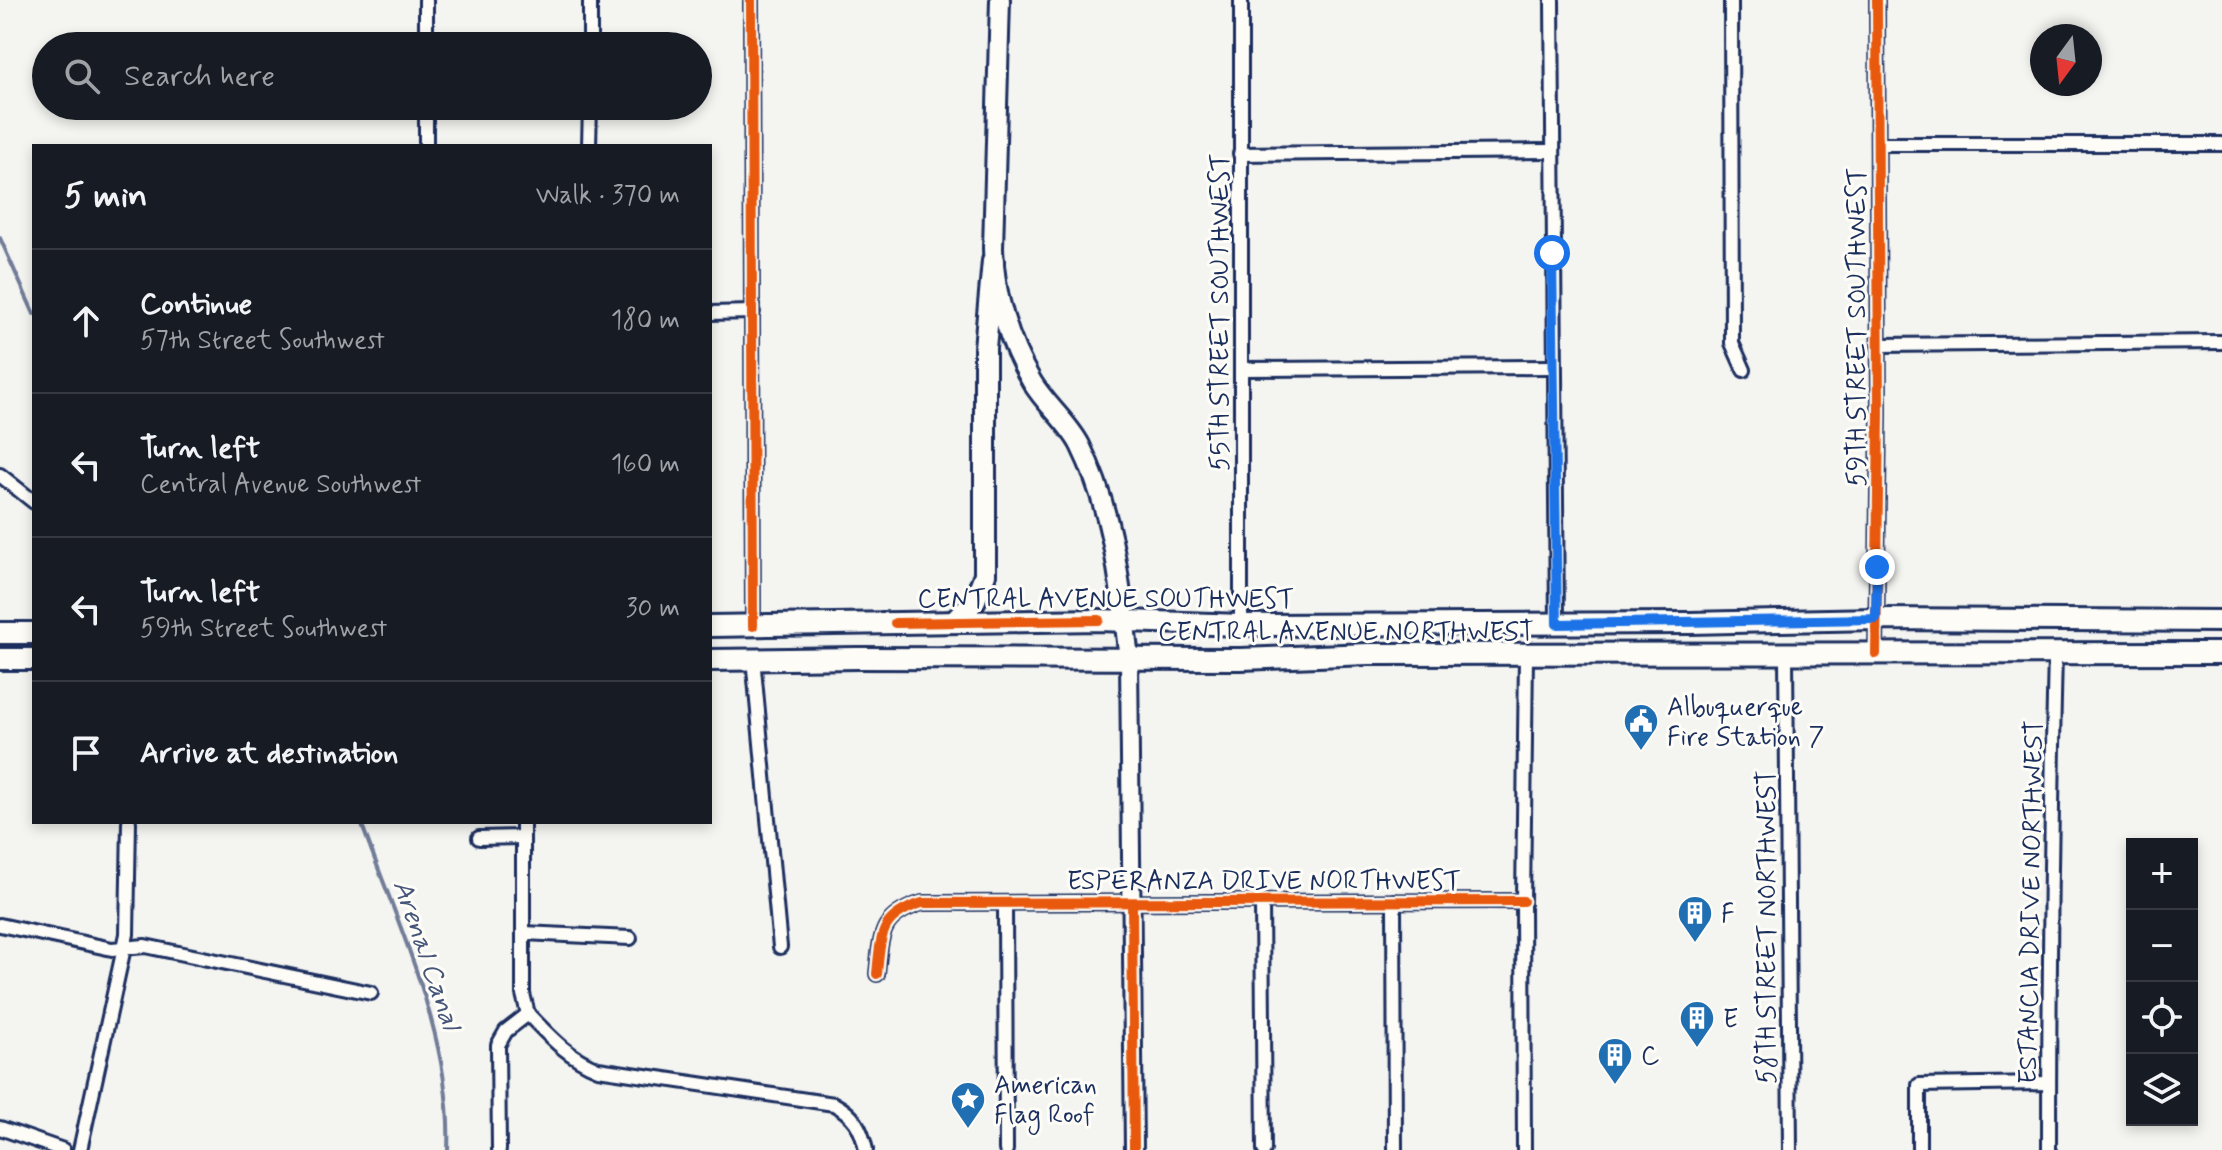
<!DOCTYPE html>
<html lang="en">
<head>
<meta charset="utf-8">
<style>
	:root { --surface:#171b24; --page:#242831; --text:#f1f3f6; --muted:#9ea1a6; --line:#363941 }
	body { margin:0; font-family:Mynerve,sans-serif; background:var(--page); color:var(--text) }
	.controls { position:absolute; right:24px; bottom:24px; display:grid; overflow:hidden; border-radius:0px; box-shadow:0 4px 12px #0003 }
	.controls button { width:72px; height:72px; display:grid; place-items:center; padding:0; border:0; border-bottom:2px solid var(--line); background:var(--surface); color:var(--text); font:40px sans-serif }
	.compass { position:absolute; left:2030px; top:24px; width:72px; height:72px; border-radius:50%; background:var(--surface); box-shadow:0 4px 12px #0003; rotate:195deg }
	.stop { position:absolute; width:24px; height:24px; margin:-18px; border:6px solid #1a73e8; border-radius:50%; background:#fff }
	.stop.end { background:#1a73e8; border-color:#fff; box-shadow:0 2px 8px #0008 }
	.list { margin:0; padding:0; list-style:none }
	h2 { display:flex; justify-content:space-between; align-items:center; height:104px; margin:0; padding:0 32px; font-size:34px }
	h2 small { font-size:26px; font-weight:400; color:var(--muted) }
	.list li { display:grid; grid-template-columns:52px 1fr auto; gap:24px; align-items:center; box-sizing:border-box; height:144px; padding:0 32px; border-top:2px solid var(--line) }
	.list b { display:block; font-size:30px; white-space:nowrap }
	.list p { margin:0; font-size:26px; white-space:nowrap; color:var(--muted) }
	.list em { font-size:26px; font-style:normal; color:var(--muted) }
	.icon { flex:none; width:44px; height:44px; fill:none; stroke:currentColor; stroke-width:2; stroke-linecap:round; stroke-linejoin:round }
	.map { position:relative; flex:none; width:2222px; height:1150px; overflow:hidden }
	.search { position:absolute; background:var(--surface); box-shadow:0 4px 12px #0003; left:32px; top:32px; width:680px; height:88px; display:flex; align-items:center; gap:20px; box-sizing:border-box; padding:0 28px; border-radius:44px; color:var(--muted); font-size:30px }
	.panel { position:absolute; background:var(--surface); box-shadow:0 4px 12px #0003; left:32px; top:144px; width:680px; height:680px; border-radius:0px }
	.map>svg:first-child { display:block }
	.lines { fill:none; stroke-linecap:round; stroke-linejoin:round }
	.stream { stroke:#717c98; stroke-width:4 }
	.minor-casing { stroke:#1b2f5e; stroke-width:18 }
	.tertiary-casing { stroke:#1b2f5e; stroke-width:22 }
	.secondary-casing { stroke:#1b2f5e; stroke-width:24 }
	.primary-casing { stroke:#1b2f5e; stroke-width:26 }
	.minor { stroke:#fdfcf7; stroke-width:12 }
	.tertiary { stroke:#fdfcf7; stroke-width:16 }
	.secondary { stroke:#fdfcf7; stroke-width:18 }
	.primary { stroke:#fdfcf7; stroke-width:20 }
	.cycleway-casing { stroke:#fdfcf7; stroke-width:15 }
	.cycleway { stroke:#e8590c; stroke-width:10 }
	.route { stroke:#1a73e8; stroke-width:10 }
	.labels { text-anchor:middle; stroke-width:6; stroke-linejoin:round; paint-order:stroke }
	.street-label { font-size:26px; fill:#1b2f5e; stroke:#fdfcf7 }
	.poi-label { font-size:26px; fill:#1b2f5e; stroke:#fdfcf7; text-anchor:start }
	.water-label { font-size:28px; font-style:italic; fill:#46567b; stroke:#fdfcf7 }
</style>
</head>
<body>
<div class="map">
<svg width="2222" height="1150" viewBox="0 0 2222 1150">
	<rect width="100%" height="100%" fill="#f4f4f1"/>
	<filter id="ink" filterUnits="userSpaceOnUse"><feTurbulence type="fractalNoise" baseFrequency=".0125" numOctaves="2"/><feDisplacementMap in="SourceGraphic" scale="16" xChannelSelector="R" yChannelSelector="G"/><feConvolveMatrix kernelMatrix="1 2 1 2 8 2 1 2 1" color-interpolation-filters="sRGB"/></filter>
	<g filter="url(#ink)">
		<g class="lines">
			<g class="stream">
				<path d="M 0,238 L 34,314"/>
				<path d="M 361,822 C 398,926 453,1038 448,1150"/>
			</g>
			<g class="minor-casing">
				<g id="minor">
					<path d="M 751,0 L 753,626"/>
					<path d="M 1241,0 L 1241,625"/>
					<path d="M 1552,0 L 1557,624"/>
					<path d="M 1731,0 L 1732,343 L 1744,370"/>
					<path d="M 426,46 L 426,0"/>
					<path d="M 590,46 L 590,0"/>
					<path d="M 1879,144 L 2222,144"/>
					<path d="M 426,146 L 426,106"/>
					<path d="M 589,146 L 590,106"/>
					<path d="M 1240,154 L 1552,151"/>
					<path d="M 710,313 L 753,312"/>
					<path d="M 1879,345 L 2222,342"/>
					<path d="M 1242,369 L 1553,367"/>
					<path d="M 0,475 L 34,502"/>
					<path d="M 1876,654 L 1879,412 L 1877,0"/>
					<path d="M 1786,655 L 1790,1150"/>
					<path d="M 753,658 L 780,947"/>
					<path d="M 523,822 L 523,994 L 528,1014"/>
					<path d="M 479,838 L 522,837"/>
					<path d="M 1394,901 L 1395,1150"/>
					<path d="M 1262,902 L 1264,1150"/>
					<path d="M 1005,904 L 1006,1150"/>
					<path d="M 0,925 L 112,949 L 145,946 L 371,993"/>
					<path d="M 524,933 L 630,938"/>
					<path d="M 877,974 C 881,934 880,916 922,903 L 1523,901"/>
					<path d="M 528,1014 C 550,1037 568,1057 598,1069 L 834,1104 C 854,1115 861,1127 866,1150"/>
					<path d="M 0,1128 L 63,1150"/>
					<path d="M 80,1150 L 127,934 L 129,822"/>
					<path d="M 499,1150 L 498,1045 L 506,1031 L 528,1014"/>
					<path d="M 1524,1150 L 1523,901 L 1526,656"/>
					<path d="M 1919,1150 L 1919,1085 L 2049,1083"/>
					<path d="M 2049,1150 C 2049,985 2051,820 2055,654"/>
				</g>
			</g>
			<g class="tertiary-casing">
				<path id="tertiary" d="M 1129,659 L 1134,1150"/>
			</g>
			<g class="secondary-casing">
				<path id="secondary" d="M 1000,0 L 993,248 C 994,293 1008,342 1032,382 C 1045,404 1068,422 1080,445 C 1114,514 1120,583 1129,659"/>
			</g>
			<g class="primary-casing">
				<g id="primary">
					<path d="M 954,622 L 975,600 L 985,574 L 985,348 L 993,261"/>
					<path d="M 710,626 L 1099,620 L 1241,625 L 1690,623 L 1876,619 L 2222,621"/>
					<path d="M 0,633 L 34,633"/>
					<path d="M 0,659 L 34,659"/>
					<path d="M 710,660 L 857,658 L 1241,659 L 1368,654 L 2222,653"/>
				</g>
			</g>
			<use href="#minor" class="minor"/>
			<use href="#tertiary" class="tertiary"/>
			<use href="#secondary" class="secondary"/>
			<use href="#primary" class="primary"/>
			<g class="cycleway-casing">
				<g id="cycleway">
					<path d="M 751,0 L 753,626"/>
					<path d="M 895,623 L 1099,620"/>
					<path d="M 1876,654 L 1879,412 L 1877,0"/>
					<path d="M 1132,903 L 1134,1150"/>
					<path d="M 877,974 C 881,934 880,916 922,903 L 1523,901"/>
				</g>
			</g>
			<use href="#cycleway" class="cycleway"/>
		</g>
	</g>
	<g class="lines" filter="url(#ink)">
		<path class="route" d="M 1552,253 L 1557,624 L 1876,619 L 1877,567"/>
	</g>
	<defs>
		<g id="civic-pin" transform="scale(1.8)"><path d="M0 17L-7.5 6A9.5 9.5 0 1 1 7.5 6Z" fill="#1f6fb2" stroke="#fdfcf7"/><path d="M-.6-6.5H3V-4.5H.6V-3L4-1V1h2V6H-6V1h2V-1L-.6-3ZM-1.2 2.5V6h2.4V2.5Z" fill="#fff"/></g>
		<g id="building-pin" transform="scale(1.8)"><path d="M0 17L-7.5 6A9.5 9.5 0 1 1 7.5 6Z" fill="#1f6fb2" stroke="#fdfcf7"/><path d="M-4-6H4V6H1V3H-1V6H-4ZM-2.5-4.3h1.7v1.8h-1.7ZM.8-4.3h1.7v1.8H.8ZM-2.5-1h1.7V.8h-1.7ZM.8-1h1.7V.8H.8Z" fill="#fff"/></g>
		<g id="sight-pin" transform="scale(1.8)"><path d="M0 17L-7.5 6A9.5 9.5 0 1 1 7.5 6Z" fill="#1f6fb2" stroke="#fdfcf7"/><path d="M0-6L1.8-2.2L6-1.7L2.9 1.2L3.7 5.4L0 3.3L-3.7 5.4L-2.9 1.2L-6-1.7L-1.8-2.2Z" fill="#fff"/></g>
	</defs>
	<g fill-rule="evenodd">
		<use href="#civic-pin" x="1641" y="721"/>
		<use href="#building-pin" x="1695" y="913"/>
		<use href="#building-pin" x="1697" y="1018"/>
		<use href="#building-pin" x="1615" y="1055"/>
		<use href="#sight-pin" x="968" y="1099"/>
	</g>
	<g class="labels">
		<g class="street-label">
			<text transform="translate(1219 312) rotate(-90)" y="9">55TH STREET SOUTHWEST</text>
			<text transform="translate(1856 327) rotate(-90)" y="9">59TH STREET SOUTHWEST</text>
			<text x="1106" y="607">CENTRAL AVENUE SOUTHWEST</text>
			<text x="1346" y="640">CENTRAL AVENUE NORTHWEST</text>
			<text x="1264" y="889">ESPERANZA DRIVE NORTHWEST</text>
			<text transform="translate(2030 902) rotate(-89)" y="9">ESTANCIA DRIVE NORTHWEST</text>
			<text transform="translate(1766 927) rotate(-90)" y="9">58TH STREET NORTHWEST</text>
		</g>
		<g class="poi-label">
			<text x="1667" y="715">Albuquerque<tspan x="1667" dy="30">Fire Station 7</tspan></text>
			<text x="1721" y="922">F</text>
			<text x="1723" y="1027">E</text>
			<text x="1641" y="1064">C</text>
			<text x="994" y="1093">American<tspan x="994" dy="30">Flag Roof</tspan></text>
		</g>
		<g class="water-label">
			<text transform="translate(428 954) rotate(71)" y="10">Arenal Canal</text>
		</g>
	</g>
</svg>
<div class="controls">
<button>+</button>
<button>−</button>
<button><svg class="icon" aria-label="locate" viewBox="0 0 24 24"><circle cx="12" cy="12" r="6"/><path d="M12 2v4M12 18v4M2 12h4M18 12h4"/></svg></button>
<button><svg class="icon" aria-label="layers" viewBox="0 0 24 24"><path d="M12 4l9 5-9 5-9-5zM3 14l9 5 9-5"/></svg></button>
</div>
<svg class="compass" viewBox="-18 -18 36 36"><path d="M0-13l5 13h-10z" fill="#e53935"/><path d="M0 13l5-13h-10z" fill="#9ea1a6"/></svg>
<div class="stop" style="left:1552px;top:253px"></div>
<div class="stop end" style="left:1877px;top:567px"></div>
<div class="search"><svg class="icon" aria-label="search" viewBox="0 0 24 24"><circle cx="10" cy="10" r="6"/><path d="M15 15l6 6"/></svg>Search here</div>
<section class="panel">
<h2>5 min<small>Walk · 370 m</small></h2>
<ul class="list">
<li><svg class="icon" aria-label="ahead" viewBox="0 0 24 24"><path d="M12 20V5M6 11l6-6 6 6"/></svg><div><b>Continue</b><p>57th Street Southwest</p></div><em>180 m</em></li>
<li><svg class="icon" aria-label="left" viewBox="0 0 24 24"><path d="M17 20v-9H6M10 6l-5 5 5 5"/></svg><div><b>Turn left</b><p>Central Avenue Southwest</p></div><em>160 m</em></li>
<li><svg class="icon" aria-label="left" viewBox="0 0 24 24"><path d="M17 20v-9H6M10 6l-5 5 5 5"/></svg><div><b>Turn left</b><p>59th Street Southwest</p></div><em>30 m</em></li>
<li><svg class="icon" aria-label="arrive" viewBox="0 0 24 24"><path d="M6 21V4h12l-3 4 3 4H6"/></svg><div><b>Arrive at destination</b></div></li>
</ul>
</section>
</div>
</body>
</html>
